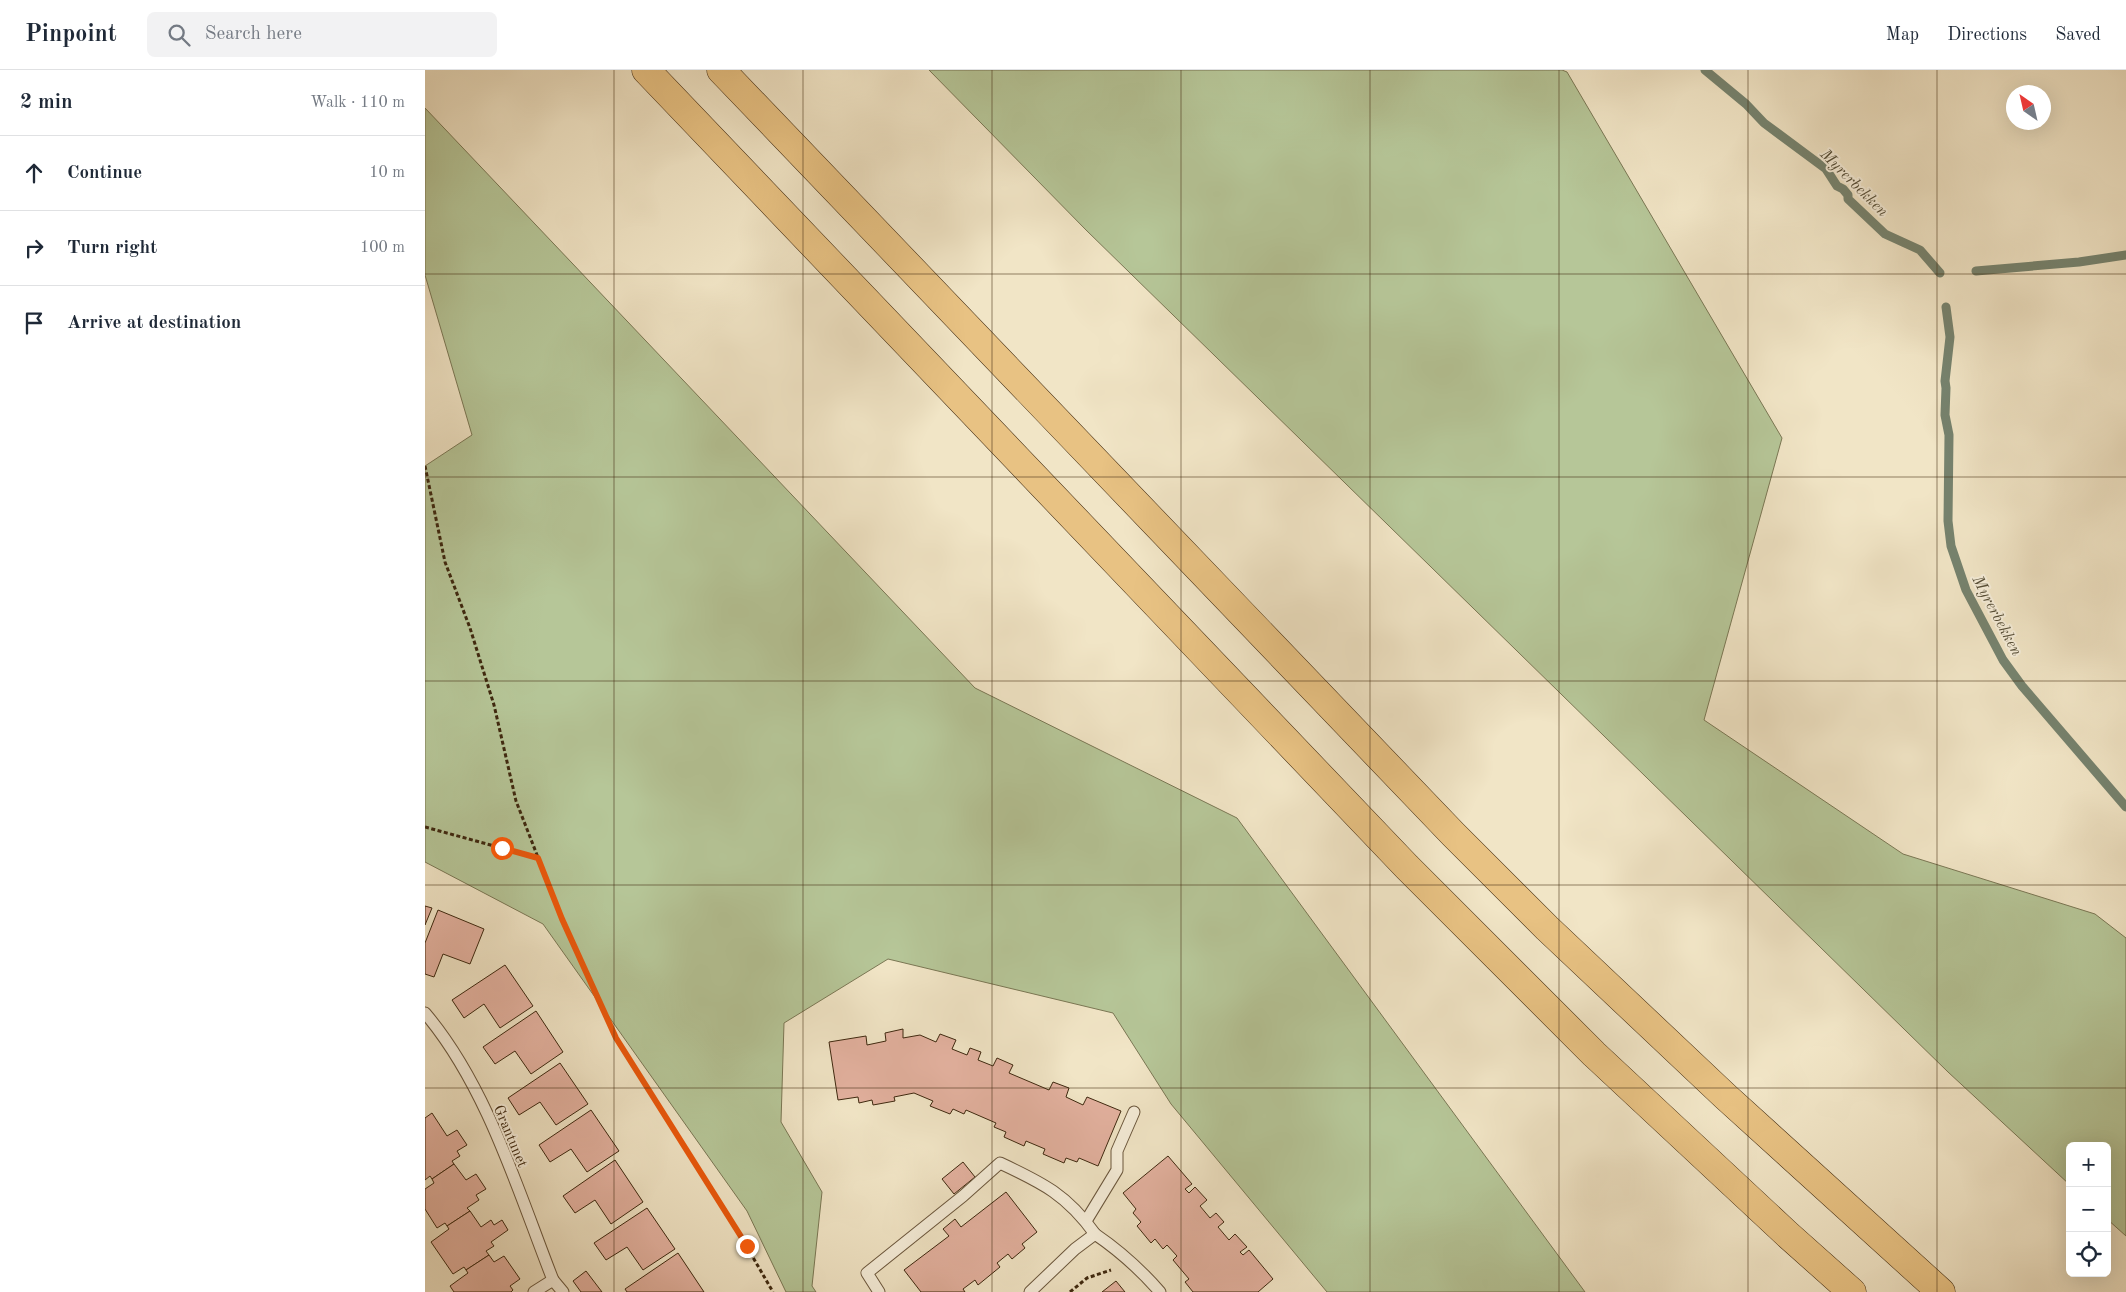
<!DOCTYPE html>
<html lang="en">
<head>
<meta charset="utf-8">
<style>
	:root { --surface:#fff; --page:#f2f2f3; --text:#1f2937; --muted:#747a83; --line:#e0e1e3 }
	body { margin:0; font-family:"Old Standard TT",serif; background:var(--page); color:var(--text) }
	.controls { position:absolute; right:15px; bottom:15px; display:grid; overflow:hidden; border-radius:8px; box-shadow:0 5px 20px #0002 }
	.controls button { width:45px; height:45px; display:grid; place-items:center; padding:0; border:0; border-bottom:1px solid var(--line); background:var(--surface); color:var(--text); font:25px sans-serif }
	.compass { position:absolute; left:1581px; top:15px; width:45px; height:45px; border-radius:50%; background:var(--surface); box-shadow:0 5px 20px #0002; rotate:326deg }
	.stop { position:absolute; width:15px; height:15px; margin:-11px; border:4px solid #ea580c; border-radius:50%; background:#fff }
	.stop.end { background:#ea580c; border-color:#fff; box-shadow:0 1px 5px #0008 }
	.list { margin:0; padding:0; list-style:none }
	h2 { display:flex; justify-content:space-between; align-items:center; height:65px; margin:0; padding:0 20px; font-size:21px }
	h2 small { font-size:16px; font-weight:400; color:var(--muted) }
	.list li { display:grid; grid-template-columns:32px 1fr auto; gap:15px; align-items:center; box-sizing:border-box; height:75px; padding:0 20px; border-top:1px solid var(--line) }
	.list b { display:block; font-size:19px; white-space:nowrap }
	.list em { font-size:16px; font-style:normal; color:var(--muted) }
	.icon { flex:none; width:28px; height:28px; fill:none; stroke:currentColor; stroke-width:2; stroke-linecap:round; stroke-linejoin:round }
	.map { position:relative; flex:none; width:1701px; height:1222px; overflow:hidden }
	header { display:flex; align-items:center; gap:30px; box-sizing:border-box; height:70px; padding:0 25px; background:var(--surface); border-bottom:1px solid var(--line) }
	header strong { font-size:24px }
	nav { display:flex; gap:28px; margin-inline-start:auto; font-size:18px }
	.search { width:350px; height:45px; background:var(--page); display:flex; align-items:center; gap:12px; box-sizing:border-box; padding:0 18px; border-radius:8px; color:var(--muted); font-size:19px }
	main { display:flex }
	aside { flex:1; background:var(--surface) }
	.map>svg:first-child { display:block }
	.green { fill:#b6c698; stroke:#7a7754 }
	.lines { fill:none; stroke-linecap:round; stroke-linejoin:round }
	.stream { stroke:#76836f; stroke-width:9 }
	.building { fill:#e3b19f; stroke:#3e280f }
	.service-casing { stroke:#6b573d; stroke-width:13 }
	.motorway-casing { stroke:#3e280f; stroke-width:29 }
	.path { stroke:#3e280f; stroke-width:3; stroke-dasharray:4 2.5; stroke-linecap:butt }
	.service { stroke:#f6eeda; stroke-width:11 }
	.motorway { stroke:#e8c283; stroke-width:28 }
	.route { stroke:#ea580c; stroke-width:6 }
	.grid { fill:none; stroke:#3e280f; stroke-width:1; stroke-opacity:0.55 }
	.labels { text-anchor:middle; stroke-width:4; stroke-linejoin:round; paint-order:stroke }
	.street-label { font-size:15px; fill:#3e280f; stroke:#f6eeda }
	.water-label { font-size:16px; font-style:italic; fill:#564e37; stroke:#f6eeda }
</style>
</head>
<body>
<header>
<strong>Pinpoint</strong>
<div class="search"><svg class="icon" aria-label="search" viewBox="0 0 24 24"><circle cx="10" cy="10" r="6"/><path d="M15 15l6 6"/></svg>Search here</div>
<nav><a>Map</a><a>Directions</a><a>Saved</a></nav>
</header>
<main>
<aside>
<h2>2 min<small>Walk · 110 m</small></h2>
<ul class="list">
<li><svg class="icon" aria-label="ahead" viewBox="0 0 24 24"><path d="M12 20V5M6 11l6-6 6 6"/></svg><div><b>Continue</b></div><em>10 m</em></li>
<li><svg class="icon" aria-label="right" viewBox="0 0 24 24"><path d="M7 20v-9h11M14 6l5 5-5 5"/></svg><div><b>Turn right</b></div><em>100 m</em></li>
<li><svg class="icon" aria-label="arrive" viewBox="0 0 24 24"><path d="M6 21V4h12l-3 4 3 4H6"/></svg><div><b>Arrive at destination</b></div></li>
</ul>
</aside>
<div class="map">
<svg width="1701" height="1222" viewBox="0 0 1701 1222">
	<rect width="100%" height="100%" fill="#f1e5c6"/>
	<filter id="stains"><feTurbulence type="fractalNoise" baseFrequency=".004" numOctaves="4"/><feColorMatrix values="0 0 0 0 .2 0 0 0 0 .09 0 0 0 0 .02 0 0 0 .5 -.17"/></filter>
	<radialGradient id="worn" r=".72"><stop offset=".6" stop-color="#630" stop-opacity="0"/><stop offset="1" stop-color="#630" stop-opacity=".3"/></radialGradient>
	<g class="green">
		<path d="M 504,0 L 1137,0 L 1142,2 L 1357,368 L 1279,650 L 1478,784 L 1670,844 L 1701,868 L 1701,1166 L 1682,1149 L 1682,1076 L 1645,1076 L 1645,1115 L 1523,1002 L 661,160 Z"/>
		<path d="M 0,38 L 550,618 L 812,748 L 1160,1222 L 902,1222 L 746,1034 L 688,943 L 463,889 L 359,953 L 356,1052 L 397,1122 L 387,1216 L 391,1222 L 361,1222 L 322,1141 L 118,854 L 0,792 L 0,396 L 47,365 L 0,205 Z"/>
	</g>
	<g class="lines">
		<g class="stream">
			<path d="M 1280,0 L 1321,34 L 1339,53 L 1401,99 L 1412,116 L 1418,119 L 1423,125 L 1423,129 L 1460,164 L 1495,180 L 1515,203"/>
			<path d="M 1551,201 L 1654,192 L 1701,185"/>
			<path d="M 1521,237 L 1525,267 L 1520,311 L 1521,318 L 1520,345 L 1524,365 L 1523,451 L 1526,476 L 1541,520 L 1578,590 L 1597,616 L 1701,737"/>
		</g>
	</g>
	<g class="building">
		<path d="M 0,836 L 7,838 L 0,855 Z"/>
		<path d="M 13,840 L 59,859 L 45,894 L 18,884 L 9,907 L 0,904 L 0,873 Z"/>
		<path d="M 80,895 L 108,936 L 75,958 L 59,934 L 39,948 L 27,930 Z"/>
		<path d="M 111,941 L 138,982 L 106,1004 L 90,981 L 70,994 L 58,977 Z"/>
		<path d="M 478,959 L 478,968 L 495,965 L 511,972 L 515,964 L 531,970 L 527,979 L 542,985 L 545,978 L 556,982 L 553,990 L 568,996 L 572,988 L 588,995 L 584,1003 L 624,1020 L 628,1012 L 644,1018 L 641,1027 L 658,1035 L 662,1027 L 696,1041 L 673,1096 L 654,1088 L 652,1092 L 641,1088 L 639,1093 L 618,1084 L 620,1079 L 601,1071 L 599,1076 L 579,1067 L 581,1062 L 569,1057 L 571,1053 L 541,1040 L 539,1044 L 528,1039 L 525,1044 L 505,1036 L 508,1031 L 489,1023 L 469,1027 L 470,1031 L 448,1035 L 447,1030 L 434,1033 L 433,1027 L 413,1030 L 404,972 L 441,966 L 442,975 L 461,971 L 460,963 Z"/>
		<path d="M 135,993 L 163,1034 L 131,1055 L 115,1032 L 94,1045 L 83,1028 Z"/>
		<path d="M 166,1040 L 194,1081 L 162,1102 L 146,1079 L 125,1092 L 114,1075 Z"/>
		<path d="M 7,1043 L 22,1066 L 32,1060 L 42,1075 L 32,1081 L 35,1086 L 27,1091 L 29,1094 L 7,1109 L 5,1106 L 0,1110 L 0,1048 Z"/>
		<path d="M 743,1086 L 767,1114 L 760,1119 L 764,1123 L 770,1117 L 782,1130 L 775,1136 L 785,1148 L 791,1143 L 799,1152 L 793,1157 L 804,1170 L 810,1164 L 822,1177 L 815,1182 L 818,1185 L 824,1180 L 848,1209 L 833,1222 L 768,1222 L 760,1212 L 764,1209 L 748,1190 L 752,1186 L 742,1175 L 738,1179 L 730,1169 L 726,1173 L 712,1156 L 716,1152 L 708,1143 L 711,1139 L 698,1123 Z"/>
		<path d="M 190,1090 L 218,1132 L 186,1154 L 170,1130 L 150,1143 L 138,1126 Z"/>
		<path d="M 538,1092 L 550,1107 L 529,1124 L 517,1109 Z"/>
		<path d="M 29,1094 L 41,1110 L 51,1104 L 61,1119 L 51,1125 L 54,1130 L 42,1138 L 45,1141 L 22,1156 L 20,1153 L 12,1158 L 0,1139 L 0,1119 L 9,1113 L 7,1109 Z"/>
		<path d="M 581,1122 L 612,1162 L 597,1174 L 600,1178 L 587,1189 L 583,1184 L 572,1193 L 575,1197 L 553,1215 L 550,1210 L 538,1219 L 540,1222 L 496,1222 L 479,1200 L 524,1166 L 518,1159 L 530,1149 L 536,1157 Z"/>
		<path d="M 222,1138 L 250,1179 L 218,1200 L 202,1177 L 181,1190 L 169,1173 Z"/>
		<path d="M 45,1141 L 56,1157 L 66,1150 L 69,1155 L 77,1150 L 83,1160 L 66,1172 L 69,1176 L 61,1181 L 64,1185 L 41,1200 L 39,1197 L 28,1204 L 6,1172 L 24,1159 L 22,1156 Z"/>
		<path d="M 253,1183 L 279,1222 L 202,1222 L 200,1219 Z"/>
		<path d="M 64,1185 L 69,1192 L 79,1186 L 95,1209 L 85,1216 L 88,1220 L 86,1222 L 29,1222 L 25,1216 L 43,1203 L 41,1200 Z"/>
		<path d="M 161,1201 L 177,1222 L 156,1222 L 148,1211 Z"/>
		<path d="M 691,1211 L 700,1222 L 677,1222 Z"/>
	</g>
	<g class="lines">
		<g class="service-casing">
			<g id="service">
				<path d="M 0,943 C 62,1016 93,1121 128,1210"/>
				<path d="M 661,1151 L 692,1100 L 692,1081 L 709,1042"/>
				<path d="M 109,1222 L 128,1210 L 138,1222"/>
				<path d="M 454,1222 L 442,1203 L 538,1126 L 575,1093 C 618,1113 642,1125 670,1164"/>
				<path d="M 605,1222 L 650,1179 L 670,1164 C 695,1181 715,1199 735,1222"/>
			</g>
		</g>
		<g class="motorway-casing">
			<g id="motorway">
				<path d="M 221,0 L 982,797 L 1169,984 L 1362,1164 L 1427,1222"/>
				<path d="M 296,0 L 1028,764 L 1122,858 L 1300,1026 L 1516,1222"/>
			</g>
		</g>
		<g class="path">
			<path d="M 0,396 L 20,492 L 45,558 L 69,635 L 91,731 L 137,849 L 191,968 L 304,1146 L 348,1222"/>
			<path d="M 0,757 L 113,788"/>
			<path d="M 645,1222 L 662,1208 L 686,1200"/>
		</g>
		<use href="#service" class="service"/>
		<use href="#motorway" class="motorway"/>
	</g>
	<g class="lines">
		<path class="route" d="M 77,778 L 113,788 L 137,849 L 191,968 L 322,1176"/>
	</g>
	<path class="grid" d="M 189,0 L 189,1222M 378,0 L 378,1222M 567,0 L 567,1222M 756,0 L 756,1222M 945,0 L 945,1222M 1134,0 L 1134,1222M 1323,0 L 1323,1222M 1512,0 L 1512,1222M 0,204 L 1701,204M 0,407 L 1701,407M 0,611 L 1701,611M 0,815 L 1701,815M 0,1018 L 1701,1018"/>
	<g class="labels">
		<g class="street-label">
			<text transform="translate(86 1066) rotate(67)" y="5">Grantunet</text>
		</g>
		<g class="water-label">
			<text transform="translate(1430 112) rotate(45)" y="6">Myrerbekken</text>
			<text transform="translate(1573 545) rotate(62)" y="6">Myrerbekken</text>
		</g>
	</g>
	<rect width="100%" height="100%" filter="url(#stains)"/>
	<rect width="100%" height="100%" fill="url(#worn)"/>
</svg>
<div class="controls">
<button>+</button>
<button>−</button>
<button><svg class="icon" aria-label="locate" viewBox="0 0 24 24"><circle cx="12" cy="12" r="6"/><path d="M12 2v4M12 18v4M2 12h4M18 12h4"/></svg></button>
</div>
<svg class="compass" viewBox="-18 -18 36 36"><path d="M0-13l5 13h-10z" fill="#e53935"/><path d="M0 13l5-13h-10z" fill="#747a83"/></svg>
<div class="stop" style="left:77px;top:778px"></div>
<div class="stop end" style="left:322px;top:1176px"></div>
</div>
</main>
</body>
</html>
